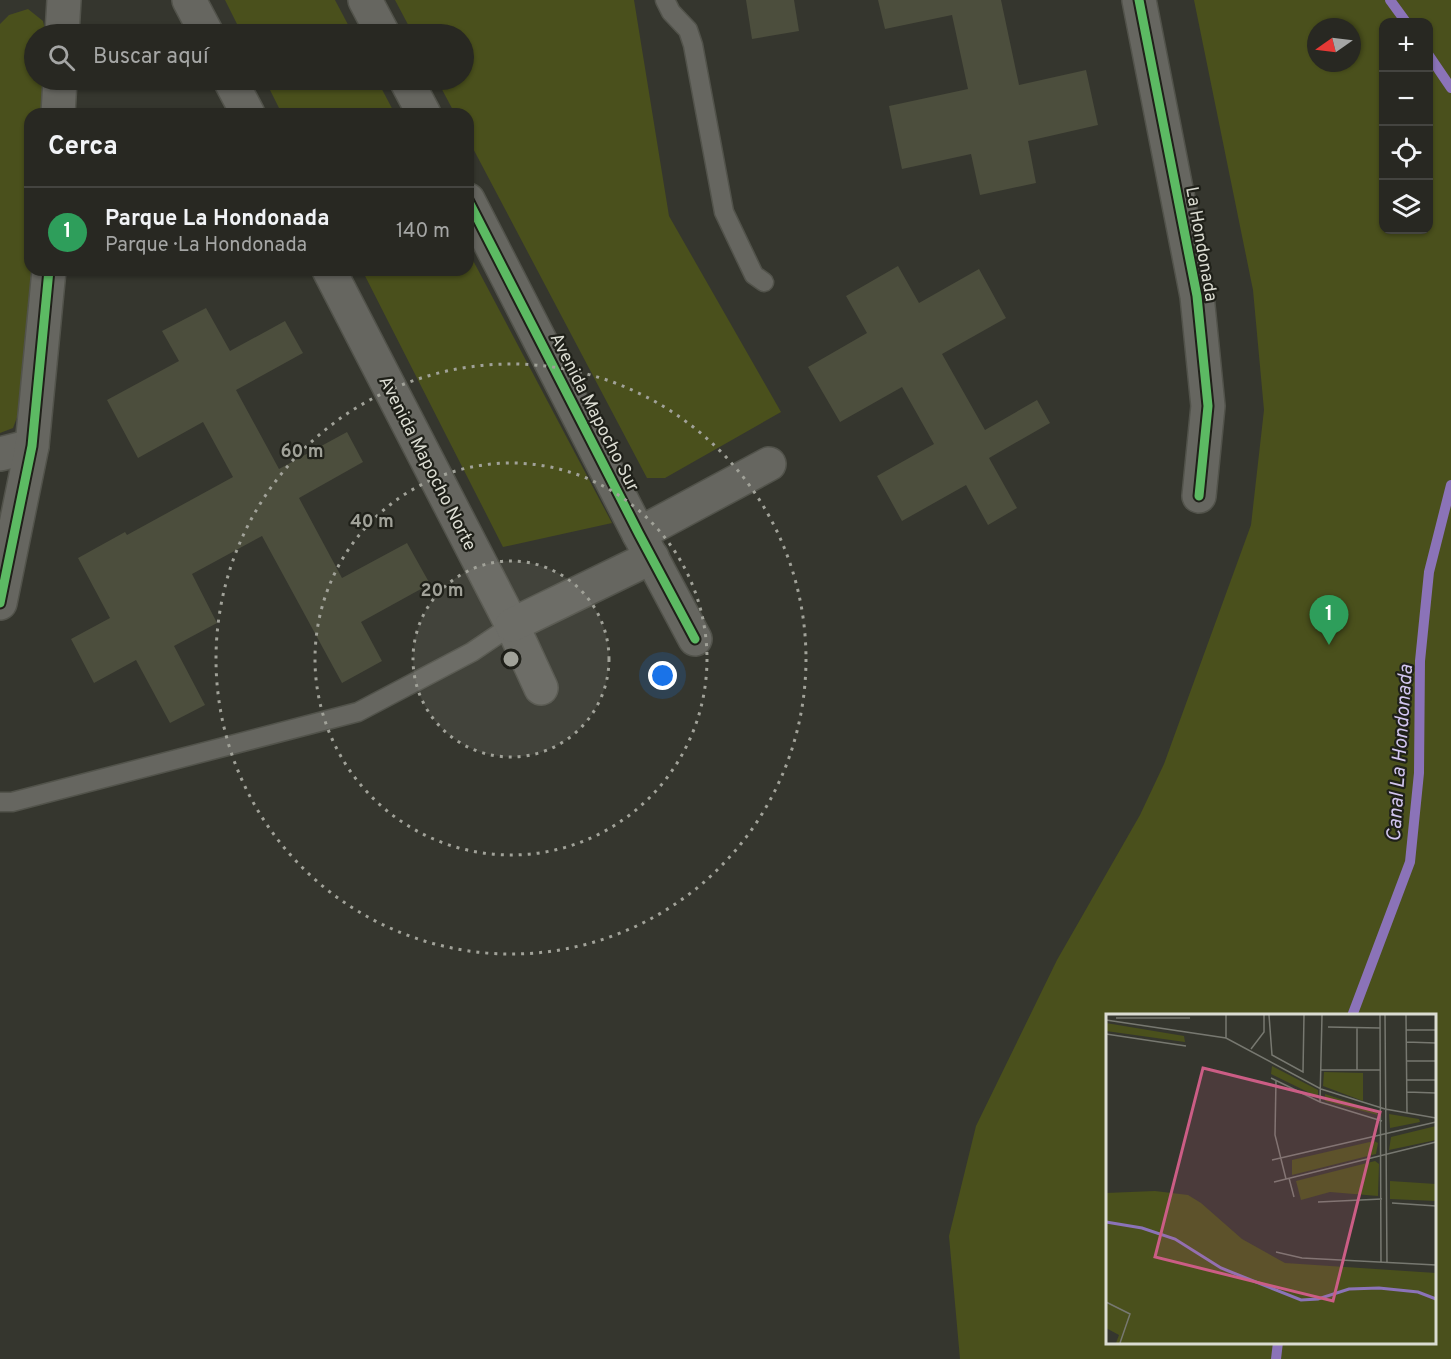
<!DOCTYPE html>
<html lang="es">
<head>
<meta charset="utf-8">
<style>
	:root { --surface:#282822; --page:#30302a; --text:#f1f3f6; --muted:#a5a6a5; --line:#444440; --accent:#a1a299 }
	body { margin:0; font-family:Overpass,sans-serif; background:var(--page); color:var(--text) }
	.controls { position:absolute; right:18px; top:18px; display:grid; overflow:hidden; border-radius:12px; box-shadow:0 2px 4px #0004 }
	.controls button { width:54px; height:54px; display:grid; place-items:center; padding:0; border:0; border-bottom:2px solid var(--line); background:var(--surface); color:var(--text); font:30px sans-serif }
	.compass { position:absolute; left:1307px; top:18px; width:54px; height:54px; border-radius:50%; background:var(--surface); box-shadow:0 2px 4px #0004; rotate:256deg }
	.you { position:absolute; left:663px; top:676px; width:21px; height:21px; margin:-15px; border:4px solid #fff; border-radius:50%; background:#1a73e8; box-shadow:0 0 0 9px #1a73e833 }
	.badge { display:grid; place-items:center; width:39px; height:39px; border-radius:50%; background:var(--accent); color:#fff; font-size:20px; font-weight:700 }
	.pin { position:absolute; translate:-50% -50px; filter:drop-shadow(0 2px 3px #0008) }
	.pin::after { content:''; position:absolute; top:32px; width:21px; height:18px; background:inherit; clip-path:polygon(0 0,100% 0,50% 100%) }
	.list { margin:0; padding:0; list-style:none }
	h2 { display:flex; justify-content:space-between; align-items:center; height:78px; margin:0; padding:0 24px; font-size:26px }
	h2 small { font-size:20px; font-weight:400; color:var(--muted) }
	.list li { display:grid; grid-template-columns:39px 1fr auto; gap:18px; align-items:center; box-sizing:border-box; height:90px; padding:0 24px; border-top:2px solid var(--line) }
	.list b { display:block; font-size:22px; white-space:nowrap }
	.list p { margin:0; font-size:20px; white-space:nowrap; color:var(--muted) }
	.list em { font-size:20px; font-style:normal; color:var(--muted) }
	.icon { flex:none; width:33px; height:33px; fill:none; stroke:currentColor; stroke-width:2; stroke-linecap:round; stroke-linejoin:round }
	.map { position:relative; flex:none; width:1451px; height:1359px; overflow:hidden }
	.search { position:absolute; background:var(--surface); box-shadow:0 2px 4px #0004; left:24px; top:24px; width:450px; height:66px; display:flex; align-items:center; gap:15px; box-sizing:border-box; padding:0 21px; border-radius:33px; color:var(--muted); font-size:22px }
	.panel { position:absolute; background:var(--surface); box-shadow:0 2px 4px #0004; left:24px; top:108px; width:450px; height:168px; border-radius:18px }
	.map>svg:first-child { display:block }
	.green { fill:#4a501c; fill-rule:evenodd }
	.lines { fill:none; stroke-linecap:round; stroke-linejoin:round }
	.stream { stroke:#8b73b8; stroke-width:10 }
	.building { fill:#4c4e3d }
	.service-casing { stroke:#52534b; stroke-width:21 }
	.minor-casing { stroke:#52534b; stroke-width:36 }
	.service { stroke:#666660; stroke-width:18 }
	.minor { stroke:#666660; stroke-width:33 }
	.cycleway-casing { stroke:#1f2019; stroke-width:13 }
	.cycleway { stroke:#5cba63; stroke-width:9 }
	.ring { fill:none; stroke:#a1a299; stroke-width:3; stroke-dasharray:3 6 }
	.labels { text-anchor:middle; stroke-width:4.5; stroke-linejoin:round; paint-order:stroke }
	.street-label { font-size:18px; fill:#dbdcd2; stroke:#1f2019 }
	.water-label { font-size:20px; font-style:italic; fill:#d2c5ef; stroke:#1f2019 }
	.inset-river { fill:none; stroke:#8b73b8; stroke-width:3 }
	.inset-road { fill:none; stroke:#777870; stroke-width:1.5 }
	.view { fill:#cb5d85; fill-opacity:0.15; stroke:#cb5d85; stroke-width:3 }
	.inset-edge { fill:none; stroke:#dbdcd2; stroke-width:3 }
	.centre { fill:#a1a299; stroke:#1f2019; stroke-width:3 }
	.ring-label { font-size:18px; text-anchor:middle; font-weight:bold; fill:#a1a299; stroke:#1f2019; stroke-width:4.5; stroke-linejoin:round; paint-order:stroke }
</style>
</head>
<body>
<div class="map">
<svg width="1451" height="1359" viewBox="0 0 1451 1359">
	<rect width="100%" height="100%" fill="#35362e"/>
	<g class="green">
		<path d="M 225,0 L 335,0 L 353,34 L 242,34 Z"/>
		<path d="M 395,0 L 634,0 L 669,216 L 781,412 L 665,478 L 647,478 L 468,139 L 468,114 L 455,114 L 437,80 L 464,80 L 464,34 L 413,34 Z"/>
		<path d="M 1194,0 L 1451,0 L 1451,1359 L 960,1359 L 949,1236 L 976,1126 L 1057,960 L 1140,815 L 1164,764 L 1251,525 L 1264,410 L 1253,290 ZM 1384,22 L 1428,22 L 1428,230 L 1384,230 ZM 1316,27 L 1352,27 L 1352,63 L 1316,63 ZM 1108,1016 L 1434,1016 L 1434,1342 L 1108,1342 Z"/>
		<path d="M 28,9 L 43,21 L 46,34 L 34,34 L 34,80 L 46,80 L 46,114 L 30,114 L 30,270 L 32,270 L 19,412 L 13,428 L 0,433 L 0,24 L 9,15 Z"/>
		<path d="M 265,80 L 377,80 L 395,114 L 282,114 Z"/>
		<path d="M 468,251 L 612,523 L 503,547 L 362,270 L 468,270 Z"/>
	</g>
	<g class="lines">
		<g class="stream">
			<path d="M 1390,0 L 1406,22"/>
			<path d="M 1428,54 L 1451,88"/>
			<path d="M 1352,1016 L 1410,862 L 1419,773 L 1420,661 L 1429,572 L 1451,485"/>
			<path d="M 1276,1359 L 1278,1342"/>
		</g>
	</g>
	<g class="building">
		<path d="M 746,0 L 794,0 L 799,31 L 752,39 Z"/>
		<path d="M 878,0 L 1001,0 L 1019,85 L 1086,70 L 1098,125 L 1028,141 L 1036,183 L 980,195 L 971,154 L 902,169 L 889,106 L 968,89 L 952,15 L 885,29 Z"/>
		<path d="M 898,266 L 919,303 L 979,269 L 1006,318 L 942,354 L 985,430 L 1037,400 L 1050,423 L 989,458 L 1017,508 L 988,525 L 966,485 L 902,521 L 877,476 L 934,444 L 902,387 L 840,422 L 808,367 L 867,333 L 846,296 Z"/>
		<path d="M 206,308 L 230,351 L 285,321 L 303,353 L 236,390 L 279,469 L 347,432 L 363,462 L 299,498 L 342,578 L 407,543 L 430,584 L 361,622 L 382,661 L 342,683 L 262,536 L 192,574 L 217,623 L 174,646 L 205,705 L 170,723 L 136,660 L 94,683 L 71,639 L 110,618 L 78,558 L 125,532 L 127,535 L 233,477 L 203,422 L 138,458 L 107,400 L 179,361 L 162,331 Z"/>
	</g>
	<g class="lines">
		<g class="service-casing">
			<g id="service">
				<path d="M 665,0 L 671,12 L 688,30 L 693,45 L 724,212 L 754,275 L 764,282"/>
				<path d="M 0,802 L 12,802 L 358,712 L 472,652 L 512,625"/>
			</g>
		</g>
		<g class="minor-casing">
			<g id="minor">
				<path d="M 189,0 L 207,34"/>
				<path d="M 365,0 L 383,34"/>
				<path d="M 1139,0 L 1197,296 L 1208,406 L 1199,496"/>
				<path d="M 62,34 L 64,0"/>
				<path d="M 230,80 L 248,114"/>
				<path d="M 406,80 L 424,114"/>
				<path d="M 58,114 L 60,80"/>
				<path d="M 468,200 L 639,534 L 695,639"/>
				<path d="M 329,270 L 512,625 L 541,688"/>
				<path d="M 0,454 L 32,446"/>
				<path d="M 639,534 L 769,464"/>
				<path d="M 0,603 L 32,446 L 49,270"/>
				<path d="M 512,625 L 652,557"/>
			</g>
		</g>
		<use href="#service" class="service"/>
		<use href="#minor" class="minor"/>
		<g class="cycleway-casing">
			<g id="cycleway">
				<path d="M 1139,0 L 1197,296 L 1208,406 L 1199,496"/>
				<path d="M 468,200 L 639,534 L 695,639"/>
				<path d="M 0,603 L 32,446 L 49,270"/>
			</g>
		</g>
		<use href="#cycleway" class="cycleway"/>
	</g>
	<circle cx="511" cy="659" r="98" fill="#a1a299" fill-opacity=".12"/>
	<g class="ring">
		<circle cx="511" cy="659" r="98"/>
		<circle cx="511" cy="659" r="196"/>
		<circle cx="511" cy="659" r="295"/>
	</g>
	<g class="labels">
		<g class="street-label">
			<text transform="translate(1202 244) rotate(80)" y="6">La Hondonada</text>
			<text transform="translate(595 412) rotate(63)" y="6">Avenida Mapocho Sur</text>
			<text transform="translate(428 463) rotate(63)" y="6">Avenida Mapocho Norte</text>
		</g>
		<g class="water-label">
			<text transform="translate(1399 753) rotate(-86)" y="7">Canal La Hondonada</text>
		</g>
	</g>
	<g transform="translate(1106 1014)">
		<rect width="330" height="330" fill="#35362e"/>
		<path d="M 0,9 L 78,22 L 79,28 L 0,17 ZM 166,52 L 212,76 L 212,83 L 165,60 ZM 218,58 L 257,59 L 257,87 L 217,72 ZM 219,80 L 270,97 L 272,101 L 219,87 ZM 283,100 L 313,105 L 314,108 L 284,114 ZM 330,112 L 330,126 L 283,136 L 285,123 ZM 268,127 L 272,129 L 270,140 L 186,161 L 186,146 ZM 269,147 L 273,150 L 272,182 L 224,178 L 195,186 L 190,167 ZM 284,167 L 330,170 L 330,187 L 284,185 ZM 49,177 L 82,181 L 95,189 L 136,225 L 179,249 L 330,259 L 330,329 L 10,329 L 13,321 L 0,314 L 0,179 Z" fill="#4a501c"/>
		<path class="inset-river" d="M 0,208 L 36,214 L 69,225 L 115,254 L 195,286 L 212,285 L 243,275 L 273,274 L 312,278 L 330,285"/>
		<path class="inset-road" d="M 120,1 L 120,24M 163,1 L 166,41 L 197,58 L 198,1M 274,1 L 275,249M 279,1 L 281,249M 300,1 L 301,99M 330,1 L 330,67M 10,4 L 84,4M 0,6 L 120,24 L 215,75 L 279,95 L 330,104M 222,13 L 274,14M 251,13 L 251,56M 300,16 L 330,16M 0,20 L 80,32M 300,28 L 330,29M 145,35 L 158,18 L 158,1M 300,47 L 330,47M 215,56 L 274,56M 165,64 L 214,88 L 276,107M 170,66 L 169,121 L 180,165M 301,66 L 330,66M 301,78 L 330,79M 214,88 L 216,1M 166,146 L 330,108M 183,164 L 188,183M 168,168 L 330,128M 212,188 L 276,185M 286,189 L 330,192M 170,238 L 196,244 L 330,251M 0,288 L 24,300 L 14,329"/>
		<path class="view" d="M 97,54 L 274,98 L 227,287 L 49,243 Z"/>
		<rect width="330" height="330" class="inset-edge"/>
	</g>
	<circle cx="511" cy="659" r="9" class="centre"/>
	<g class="ring-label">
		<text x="302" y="457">60 m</text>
		<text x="372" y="527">40 m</text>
		<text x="442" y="596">20 m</text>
	</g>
</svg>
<div class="controls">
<button>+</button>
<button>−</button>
<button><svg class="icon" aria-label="locate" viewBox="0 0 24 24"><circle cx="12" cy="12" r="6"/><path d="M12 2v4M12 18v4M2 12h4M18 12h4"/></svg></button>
<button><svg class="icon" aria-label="layers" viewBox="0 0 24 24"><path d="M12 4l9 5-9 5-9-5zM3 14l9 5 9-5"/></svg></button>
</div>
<svg class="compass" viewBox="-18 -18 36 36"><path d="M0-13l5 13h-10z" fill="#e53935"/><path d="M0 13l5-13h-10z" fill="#a5a6a5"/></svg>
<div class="you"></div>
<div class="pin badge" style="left:1329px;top:645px;background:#2e9e5b">1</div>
<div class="search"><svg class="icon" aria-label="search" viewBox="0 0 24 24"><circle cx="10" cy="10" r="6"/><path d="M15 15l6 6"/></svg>Buscar aquí</div>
<section class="panel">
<h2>Cerca<small></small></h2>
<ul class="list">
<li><span class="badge" style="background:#2e9e5b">1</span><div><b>Parque La Hondonada</b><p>Parque · La Hondonada</p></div><em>140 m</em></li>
</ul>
</section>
</div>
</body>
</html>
